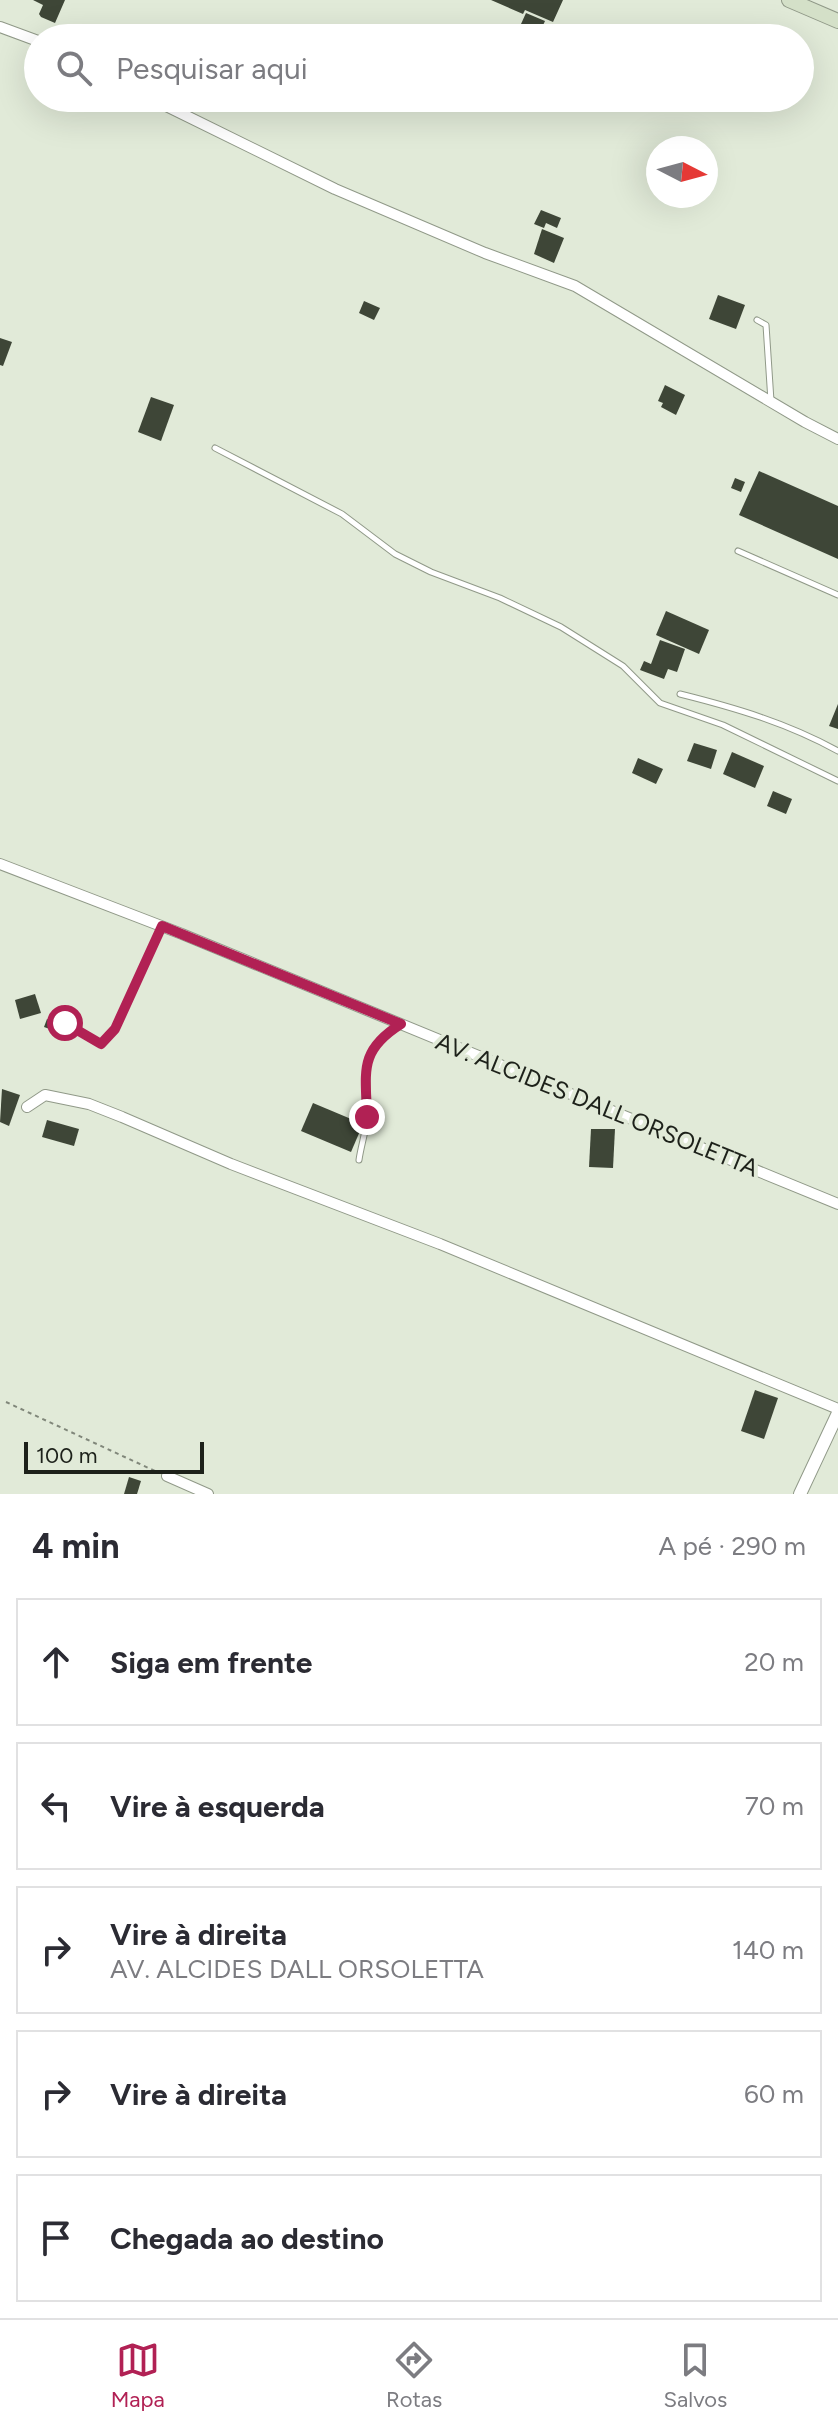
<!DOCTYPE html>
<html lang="pt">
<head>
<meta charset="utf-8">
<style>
	:root { --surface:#fff; --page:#f7f7f7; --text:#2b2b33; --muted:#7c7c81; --line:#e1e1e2; --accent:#b12154 }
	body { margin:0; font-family:Figtree,sans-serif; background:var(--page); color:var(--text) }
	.compass { position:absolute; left:646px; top:136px; width:72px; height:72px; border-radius:50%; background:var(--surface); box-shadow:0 8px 32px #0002; rotate:96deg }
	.scale { position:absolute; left:24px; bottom:20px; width:180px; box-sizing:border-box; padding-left:8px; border:4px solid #1d211a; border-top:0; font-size:22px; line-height:28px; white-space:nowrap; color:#1d211a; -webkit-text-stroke:6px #e1ead8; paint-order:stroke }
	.stop { position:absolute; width:24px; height:24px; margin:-18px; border:6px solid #b12154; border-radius:50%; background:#fff }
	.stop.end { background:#b12154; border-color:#fff; box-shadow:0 2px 8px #0008 }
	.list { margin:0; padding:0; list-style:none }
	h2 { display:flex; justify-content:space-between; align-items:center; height:104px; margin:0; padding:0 32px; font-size:34px }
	h2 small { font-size:26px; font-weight:400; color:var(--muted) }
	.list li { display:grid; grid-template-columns:52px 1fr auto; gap:24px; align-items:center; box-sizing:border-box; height:128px; margin:0 16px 16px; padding:0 16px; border:2px solid var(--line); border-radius:0px }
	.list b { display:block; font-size:30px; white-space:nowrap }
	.list p { margin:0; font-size:26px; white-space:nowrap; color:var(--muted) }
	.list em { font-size:26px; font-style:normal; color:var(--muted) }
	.icon { flex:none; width:44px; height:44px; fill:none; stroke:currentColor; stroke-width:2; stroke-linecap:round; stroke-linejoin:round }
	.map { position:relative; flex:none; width:838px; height:1494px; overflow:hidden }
	.search { position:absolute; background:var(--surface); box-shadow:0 8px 32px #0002; left:24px; right:24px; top:24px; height:88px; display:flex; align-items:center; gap:20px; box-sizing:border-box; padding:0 28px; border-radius:44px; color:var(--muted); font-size:30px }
	.sheet { height:824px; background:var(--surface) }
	nav { display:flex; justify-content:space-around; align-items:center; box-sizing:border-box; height:112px; border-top:2px solid var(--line); background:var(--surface); font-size:22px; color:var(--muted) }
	nav a { display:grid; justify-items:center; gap:4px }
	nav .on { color:var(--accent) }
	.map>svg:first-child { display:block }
	.building { fill:#3e4637 }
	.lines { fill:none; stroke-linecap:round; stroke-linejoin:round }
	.service-casing { stroke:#909988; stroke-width:7 }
	.minor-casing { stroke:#909988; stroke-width:12 }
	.tertiary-casing { stroke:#909988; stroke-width:14 }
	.secondary-casing { stroke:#909988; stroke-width:16 }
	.path { stroke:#80877a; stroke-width:2; stroke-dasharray:4 4; stroke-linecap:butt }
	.service { stroke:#fff; stroke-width:5 }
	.minor { stroke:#fff; stroke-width:10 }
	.tertiary { stroke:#fff; stroke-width:12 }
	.secondary { stroke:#d4e0c8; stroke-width:14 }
	.route { stroke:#b12154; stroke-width:10 }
	.labels { text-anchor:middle; stroke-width:8; stroke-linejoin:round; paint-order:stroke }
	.street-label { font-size:24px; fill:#1d211a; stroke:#e1ead8 }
</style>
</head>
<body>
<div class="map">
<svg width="838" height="1494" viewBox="0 0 838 1494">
	<rect width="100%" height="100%" fill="#e1ead8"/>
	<g class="building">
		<path d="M 33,0 L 65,0 L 55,23 L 41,17 L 39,14 L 43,5 Z"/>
		<path d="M 491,0 L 563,0 L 553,22 L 525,10 L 523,14 Z"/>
		<path d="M 526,13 L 545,21 L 540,32 L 521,24 Z"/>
		<path d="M 541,210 L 561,218 L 557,228 L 546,223 L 544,228 L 534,224 Z"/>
		<path d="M 542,229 L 564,238 L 554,263 L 534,254 Z"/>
		<path d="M 718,295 L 745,305 L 736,329 L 709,319 Z"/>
		<path d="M 364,301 L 380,308 L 374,320 L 359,313 Z"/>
		<path d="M 0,338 L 12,342 L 3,366 L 0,365 Z"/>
		<path d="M 665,385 L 685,395 L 676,415 L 661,407 L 663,403 L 658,401 Z"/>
		<path d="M 151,397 L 174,405 L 161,441 L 138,432 Z"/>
		<path d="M 759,471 L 838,506 L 838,559 L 739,515 Z"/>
		<path d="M 735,478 L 745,482 L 741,492 L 731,488 Z"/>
		<path d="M 666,611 L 709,630 L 699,654 L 656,635 Z"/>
		<path d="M 660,640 L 685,649 L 677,672 L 668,669 L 664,679 L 640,670 L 644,661 L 651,664 Z"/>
		<path d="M 838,704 L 838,729 L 829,726 Z"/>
		<path d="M 694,743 L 717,750 L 711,769 L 687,761 Z"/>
		<path d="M 732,752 L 764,766 L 755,788 L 723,774 Z"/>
		<path d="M 638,758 L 663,769 L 656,784 L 632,773 Z"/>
		<path d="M 773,791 L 792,799 L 786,814 L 767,806 Z"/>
		<path d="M 35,994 L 41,1013 L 20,1019 L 15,1000 Z"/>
		<path d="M 47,1019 L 61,1025 L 58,1032 L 44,1027 Z"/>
		<path d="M 2,1089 L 20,1095 L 9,1126 L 0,1122 Z"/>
		<path d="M 313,1103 L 363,1124 L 351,1152 L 301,1131 Z"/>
		<path d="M 47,1120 L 79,1129 L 74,1146 L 42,1137 Z"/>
		<path d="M 591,1129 L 615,1129 L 613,1168 L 589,1167 Z"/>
		<path d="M 755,1390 L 778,1398 L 764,1439 L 741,1431 Z"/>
		<path d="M 129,1477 L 141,1481 L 137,1494 L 124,1494 Z"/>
	</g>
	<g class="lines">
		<g class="service-casing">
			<g id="service">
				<path d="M 757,320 L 766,325 L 771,401"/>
				<path d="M 215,448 L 342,514 L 395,554 L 431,572 L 500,598 L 561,627 L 623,666 L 660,703 L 723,725 L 838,781"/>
				<path d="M 738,551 L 838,595"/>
				<path d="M 680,694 C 736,708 787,723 838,751"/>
				<path d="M 65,1023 L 101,1044 L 115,1029 L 162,927"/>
				<path d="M 359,1160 C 361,1146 366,1131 367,1117 C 371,1071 353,1054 400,1025"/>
			</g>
		</g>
		<g class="minor-casing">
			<g id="minor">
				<path d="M 0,27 L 38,41"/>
				<path d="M 150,98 L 335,189 L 485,253 L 575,286 L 805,422 L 838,439"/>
				<path d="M 0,864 L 182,934 L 838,1204"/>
				<path d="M 27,1107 L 45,1095 L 89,1104 L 122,1117 L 231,1164 L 440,1244 L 838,1409"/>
				<path d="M 167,1476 L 208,1494"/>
			</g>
		</g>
		<g class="tertiary-casing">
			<path id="tertiary" d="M 800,1494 L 838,1413"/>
		</g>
		<g class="secondary-casing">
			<path id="secondary" d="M 789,0 L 838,21"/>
		</g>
		<path class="path" d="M 6,1402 L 155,1471"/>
		<use href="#service" class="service"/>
		<use href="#minor" class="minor"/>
		<use href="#tertiary" class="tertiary"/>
		<use href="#secondary" class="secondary"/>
	</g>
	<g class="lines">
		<path class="route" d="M 65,1023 L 101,1044 L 115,1029 L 162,926 L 401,1024 C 358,1051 366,1072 367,1117"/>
	</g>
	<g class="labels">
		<g class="street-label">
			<text transform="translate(597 1105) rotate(22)" y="8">AV. ALCIDES DALL ORSOLETTA</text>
		</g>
	</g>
</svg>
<svg class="compass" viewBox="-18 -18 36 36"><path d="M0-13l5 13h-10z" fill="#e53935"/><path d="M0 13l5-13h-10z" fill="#7c7c81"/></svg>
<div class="scale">100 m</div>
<div class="stop" style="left:65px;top:1023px"></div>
<div class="stop end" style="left:367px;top:1117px"></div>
<div class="search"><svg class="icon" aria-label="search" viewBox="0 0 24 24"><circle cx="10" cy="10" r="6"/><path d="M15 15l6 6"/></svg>Pesquisar aqui</div>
</div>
<section class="sheet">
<h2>4 min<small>A pé · 290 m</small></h2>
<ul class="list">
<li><svg class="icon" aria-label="ahead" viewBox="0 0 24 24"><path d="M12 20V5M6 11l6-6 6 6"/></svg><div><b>Siga em frente</b></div><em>20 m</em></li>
<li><svg class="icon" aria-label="left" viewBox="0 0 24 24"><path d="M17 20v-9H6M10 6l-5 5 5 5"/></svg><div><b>Vire à esquerda</b></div><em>70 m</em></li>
<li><svg class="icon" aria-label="right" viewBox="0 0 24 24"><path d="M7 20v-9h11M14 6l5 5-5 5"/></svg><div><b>Vire à direita</b><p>AV. ALCIDES DALL ORSOLETTA</p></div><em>140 m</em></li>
<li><svg class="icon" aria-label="right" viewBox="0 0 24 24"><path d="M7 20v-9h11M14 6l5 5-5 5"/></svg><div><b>Vire à direita</b></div><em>60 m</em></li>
<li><svg class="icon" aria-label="arrive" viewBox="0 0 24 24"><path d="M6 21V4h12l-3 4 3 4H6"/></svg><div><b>Chegada ao destino</b></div></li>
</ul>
</section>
<nav>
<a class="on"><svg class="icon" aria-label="map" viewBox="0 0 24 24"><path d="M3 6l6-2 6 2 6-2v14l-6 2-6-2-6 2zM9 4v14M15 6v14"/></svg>Mapa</a>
<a><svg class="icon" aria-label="directions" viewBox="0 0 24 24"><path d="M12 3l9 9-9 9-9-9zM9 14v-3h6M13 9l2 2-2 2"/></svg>Rotas</a>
<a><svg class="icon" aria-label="saved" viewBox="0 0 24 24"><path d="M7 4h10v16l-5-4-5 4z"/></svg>Salvos</a>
</nav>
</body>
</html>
